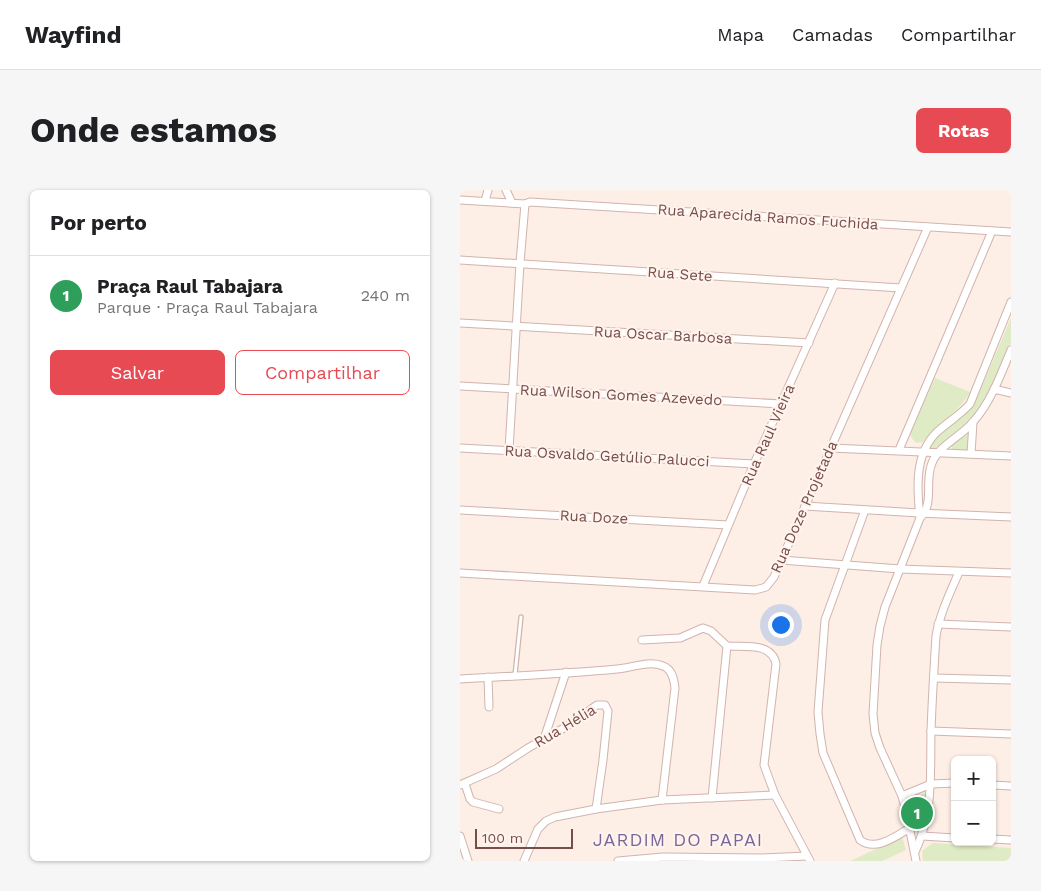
<!DOCTYPE html>
<html lang="pt">
<head>
<meta charset="utf-8">
<style>
	:root { --surface:#fff; --page:#f6f6f6; --text:#202124; --muted:#757577; --line:#e0e0e0; --accent:#e84a53 }
	body { margin:0; font-family:"Work Sans",sans-serif; background:var(--page); color:var(--text) }
	.controls { position:absolute; right:15px; bottom:15px; display:grid; overflow:hidden; border-radius:8px; box-shadow:0 1px 4px #0004 }
	.controls button { width:45px; height:45px; display:grid; place-items:center; padding:0; border:0; border-bottom:1px solid var(--line); background:var(--surface); color:var(--text); font:25px sans-serif }
	.scale { position:absolute; left:15px; bottom:12px; width:98px; box-sizing:border-box; padding-left:5px; border:2px solid #774d4a; border-top:0; font-size:14px; line-height:18px; white-space:nowrap; color:#774d4a; -webkit-text-stroke:4px #fff3ed; paint-order:stroke }
	.you { position:absolute; left:320px; top:434px; width:18px; height:18px; margin:-12px; border:4px solid #fff; border-radius:50%; background:#1a73e8; box-shadow:0 0 0 8px #1a73e833 }
	.badge { display:grid; place-items:center; width:32px; height:32px; border-radius:50%; background:var(--accent); color:#fff; font-size:16px; font-weight:700 }
	.pin { position:absolute; translate:-50% -50%; border:2px solid #fff; box-shadow:0 1px 5px #0006 }
	.list { margin:0; padding:0; list-style:none }
	h2 { display:flex; justify-content:space-between; align-items:center; height:65px; margin:0; padding:0 20px; font-size:21px }
	h2 small { font-size:16px; font-weight:400; color:var(--muted) }
	.list li { display:grid; grid-template-columns:32px 1fr auto; gap:15px; align-items:center; box-sizing:border-box; height:80px; padding:0 20px; border-top:1px solid var(--line) }
	.list b { display:block; font-size:19px; white-space:nowrap }
	.list p { margin:0; font-size:16px; white-space:nowrap; color:var(--muted) }
	.list em { font-size:16px; font-style:normal; color:var(--muted) }
	.actions { display:flex; gap:10px; padding:15px 20px }
	.actions a { flex:1; padding:11px 0; border:1px solid var(--accent); border-radius:8px; text-align:center; font-size:18px; color:var(--accent) }
	.actions .main { background:var(--accent); color:#fff }
	.map { position:relative; flex:none; width:551px; height:671px; overflow:hidden; border-radius:8px }
	header { display:flex; align-items:center; gap:30px; box-sizing:border-box; height:70px; padding:0 25px; background:var(--surface); border-bottom:1px solid var(--line) }
	header strong { font-size:24px }
	nav { display:flex; gap:28px; margin-inline-start:auto; font-size:18px }
	.intro { display:flex; align-items:center; justify-content:space-between; box-sizing:border-box; height:120px; padding:0 30px }
	h1 { margin:0; font-size:35px }
	.button { padding:12px 22px; border-radius:8px; background:var(--accent); color:#fff; font-size:18px; font-weight:700 }
	main { display:flex; gap:30px; padding:0 30px }
	aside { flex:1; background:var(--surface); border-radius:8px; box-shadow:0 1px 4px #0004 }
	.map>svg:first-child { display:block }
	.green { fill:#dfebc4 }
	.lines { fill:none; stroke-linecap:round; stroke-linejoin:round }
	.service-casing { stroke:#d1b4ae; stroke-width:5.5 }
	.minor-casing { stroke:#d1b4ae; stroke-width:9 }
	.service { stroke:#fff; stroke-width:3 }
	.minor { stroke:#fff; stroke-width:7 }
	.labels { text-anchor:middle; stroke-width:4.5; stroke-linejoin:round; paint-order:stroke }
	.street-label { font-size:15px; fill:#774d4a; stroke:#fff3ed }
	.quarter-label { font-size:18px; letter-spacing:1px; fill:#7a669a; stroke:#fff3ed }
</style>
</head>
<body>
<header>
<strong>Wayfind</strong>
<nav><a>Mapa</a><a>Camadas</a><a>Compartilhar</a></nav>
</header>
<div class="intro"><h1>Onde estamos</h1><a class="button">Rotas</a></div>
<main>
<aside>
<h2>Por perto<small></small></h2>
<ul class="list">
<li><span class="badge" style="background:#2e9e5b">1</span><div><b>Praça Raul Tabajara</b><p>Parque · Praça Raul Tabajara</p></div><em>240 m</em></li>
</ul>
<div class="actions"><a class="main">Salvar</a><a>Compartilhar</a></div>
</aside>
<div class="map">
<svg width="551" height="671" viewBox="0 0 551 671">
	<rect width="100%" height="100%" fill="#fdeee6"/>
	<g class="green">
		<path d="M 551,128 L 551,152 L 531,197 L 519,219 L 511,230 L 477,260 L 472,260 L 470,256 L 475,248 L 512,214 L 523,194 Z"/>
		<path d="M 475,188 L 510,202 C 499,222 477,234 463,252 L 456,253 L 451,247 L 451,240 Z"/>
		<path d="M 508,241 L 510,243 L 508,260 L 492,260 L 492,254 Z"/>
		<path d="M 465,602 L 465,618 L 457,643 L 449,613 Z"/>
		<path d="M 442,647 L 446,660 L 422,671 L 390,671 Z"/>
		<path d="M 473,653 L 551,658 L 551,671 L 463,671 L 462,661 Z"/>
	</g>
	<g class="lines">
		<g class="service-casing">
			<path id="service" d="M 55,485 L 61,427"/>
		</g>
		<g class="minor-casing">
			<g id="minor">
				<path d="M 46,0 L 52,13"/>
				<path d="M 0,10 L 65,14 L 70,12 L 551,42"/>
				<path d="M 25,11 L 28,0"/>
				<path d="M 0,70 L 441,98"/>
				<path d="M 0,133 L 349,153"/>
				<path d="M 0,196 L 322,214"/>
				<path d="M 534,199 L 551,203"/>
				<path d="M 0,258 L 294,274"/>
				<path d="M 371,258 L 551,266"/>
				<path d="M 49,260 L 60,73 L 65,14"/>
				<path d="M 439,260 L 532,41"/>
				<path d="M 511,264 L 513,232"/>
				<path d="M 345,316 L 459,323 L 551,327"/>
				<path d="M 0,320 L 268,335"/>
				<path d="M 405,320 L 365,430 L 358,522 L 360,544 L 363,563 L 400,650 C 416,662 436,646 450,638"/>
				<path d="M 460,328 C 457,299 454,264 477,242 C 488,232 500,225 510,214 L 551,112"/>
				<path d="M 321,370 L 440,379 L 551,383"/>
				<path d="M 0,383 L 295,400 L 306,397 L 314,387 L 468,37"/>
				<path d="M 243,396 L 294,274 L 375,93"/>
				<path d="M 478,434 L 551,437"/>
				<path d="M 182,450 L 220,448 L 243,438 L 251,441 L 267,456 C 284,457 312,452 316,474 L 304,575 L 315,605 L 350,671"/>
				<path d="M 28,487 L 29,517"/>
				<path d="M 474,488 L 551,490"/>
				<path d="M 0,489 C 52,486 105,484 157,479 C 171,478 189,470 203,476 C 212,479 214,489 215,498 L 202,610"/>
				<path d="M 471,541 L 551,544"/>
				<path d="M 84,549 L 106,482"/>
				<path d="M 5,594 L 10,609 L 13,612 L 39,619"/>
				<path d="M 0,595 L 36,579 L 68,558 L 104,538 L 137,515 L 145,515 L 148,521 L 143,570 L 136,619"/>
				<path d="M 532,595 L 551,596"/>
				<path d="M 442,606 L 471,594 L 495,593"/>
				<path d="M 252,608 L 267,456"/>
				<path d="M 0,646 L 8,671"/>
				<path d="M 462,646 L 495,648"/>
				<path d="M 532,649 L 551,650"/>
				<path d="M 455,662 C 474,620 470,586 471,542 C 472,510 474,478 476,446 C 480,423 490,403 499,382"/>
				<path d="M 64,671 L 78,639 L 86,631 L 95,627 L 136,619 L 202,610 L 315,605"/>
				<path d="M 158,671 L 203,667 L 302,668 L 347,666"/>
				<path d="M 456,671 L 446,621 L 442,606 L 420,558 L 415,543 L 413,524 L 417,455 L 420,436 L 425,417 L 460,328 C 475,313 464,291 472,273 C 479,255 502,246 513,232 C 531,212 541,184 551,160"/>
			</g>
		</g>
		<use href="#service" class="service"/>
		<use href="#minor" class="minor"/>
	</g>
	<g class="labels">
		<g class="street-label">
			<text transform="translate(308 27) rotate(4)" y="5">Rua Aparecida Ramos Fuchida</text>
			<text transform="translate(220 84) rotate(4)" y="5">Rua Sete</text>
			<text transform="translate(203 145) rotate(3)" y="5">Rua Oscar Barbosa</text>
			<text transform="translate(161 205) rotate(3)" y="5">Rua Wilson Gomes Azevedo</text>
			<text transform="translate(308 245) rotate(-66)" y="5">Rua Raul Vieira</text>
			<text transform="translate(147 266) rotate(3)" y="5">Rua Osvaldo Getúlio Palucci</text>
			<text transform="translate(344 317) rotate(-66)" y="5">Rua Doze Projetada</text>
			<text transform="translate(134 327) rotate(3)" y="5">Rua Doze</text>
			<text transform="translate(105 536) rotate(-31)" y="5">Rua Hélia</text>
		</g>
		<g class="quarter-label">
			<text x="218" y="656">JARDIM DO PAPAI</text>
		</g>
	</g>
</svg>
<div class="controls">
<button>+</button>
<button>−</button>
</div>
<div class="scale">100 m</div>
<div class="you"></div>
<div class="pin badge" style="left:457px;top:623px;background:#2e9e5b">1</div>
</div>
</main>
</body>
</html>
